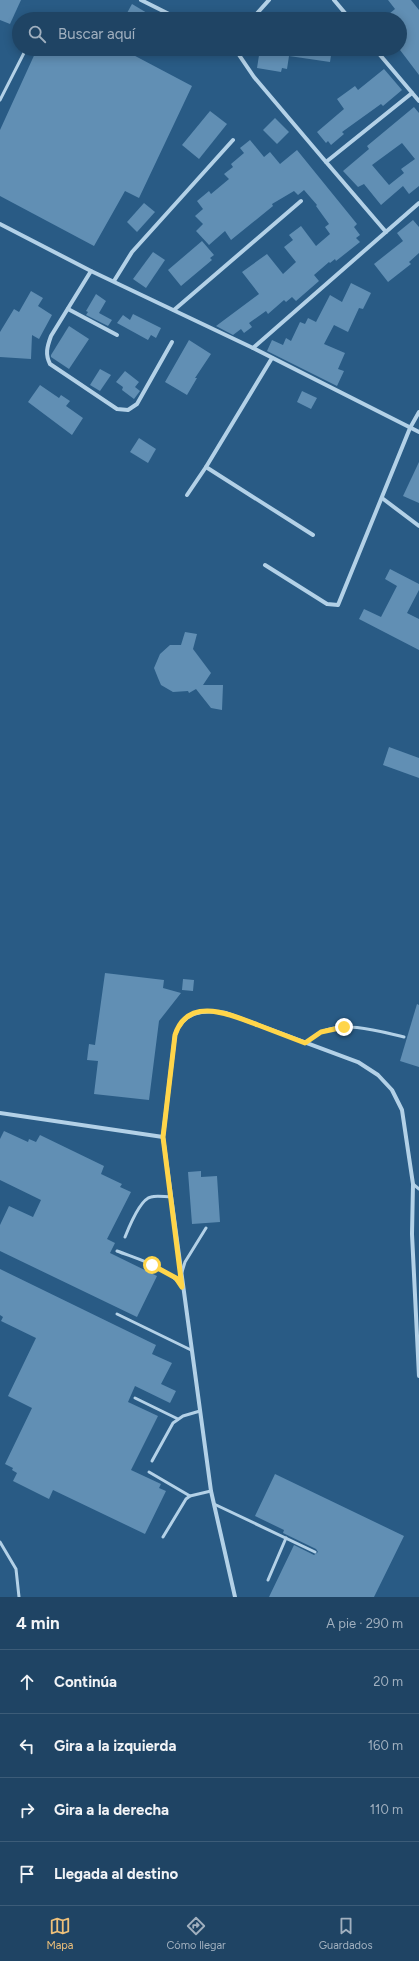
<!DOCTYPE html>
<html lang="es">
<head>
<meta charset="utf-8">
<style>
	:root { --surface:#1f4464; --page:#274b6a; --text:#f1f3f6; --muted:#a1b0bf; --line:#3c5c78; --accent:#eec07a }
	body { margin:0; font-family:Figtree,sans-serif; background:var(--page); color:var(--text) }
	.stop { position:absolute; width:12px; height:12px; margin:-9px; border:3px solid #ffd54a; border-radius:50%; background:#fff }
	.stop.end { background:#ffd54a; border-color:#fff; box-shadow:0 1px 4px #0008 }
	.list { margin:0; padding:0; list-style:none }
	h2 { display:flex; justify-content:space-between; align-items:center; height:52px; margin:0; padding:0 16px; font-size:17px }
	h2 small { font-size:13px; font-weight:400; color:var(--muted) }
	.list li { display:grid; grid-template-columns:26px 1fr auto; gap:12px; align-items:center; box-sizing:border-box; height:64px; padding:0 16px; border-top:1px solid var(--line) }
	.list b { display:block; font-size:15px; white-space:nowrap }
	.list em { font-size:13px; font-style:normal; color:var(--muted) }
	.icon { flex:none; width:22px; height:22px; fill:none; stroke:currentColor; stroke-width:2; stroke-linecap:round; stroke-linejoin:round }
	.map { position:relative; flex:none; width:419px; height:1597px; overflow:hidden }
	.search { position:absolute; background:var(--surface); box-shadow:0 2px 10px #0003; left:12px; right:12px; top:12px; height:44px; display:flex; align-items:center; gap:10px; box-sizing:border-box; padding:0 14px; border-radius:22px; color:var(--muted); font-size:15px }
	.sheet { height:308px; background:var(--surface) }
	nav { display:flex; justify-content:space-around; align-items:center; box-sizing:border-box; height:56px; border-top:1px solid var(--line); background:var(--surface); font-size:11px; color:var(--muted) }
	nav a { display:grid; justify-items:center; gap:2px }
	nav .on { color:var(--accent) }
	.map>svg:first-child { display:block }
	.building { fill:#618fb4; fill-rule:evenodd }
	.lines { fill:none; stroke-linecap:round; stroke-linejoin:round }
	.lane { stroke:#b3d1e7; stroke-width:3 }
	.street { stroke:#b3d1e7; stroke-width:4 }
	.route { stroke:#ffd54a; stroke-width:5 }
</style>
</head>
<body>
<div class="map">
<svg width="419" height="1597" viewBox="0 0 419 1597">
	<rect width="100%" height="100%" fill="#295b85"/>
	<g class="building">
		<path d="M 0,0 L 21,0 L 10,24 L 0,20 Z"/>
		<path d="M 388,0 L 411,0 L 419,10 L 419,75 L 400,50 L 400,19 L 383,19 L 395,9 Z"/>
		<path d="M 132,4 L 157,19 L 137,19 L 127,13 Z"/>
		<path d="M 37,49 L 122,49 L 192,86 L 139,198 L 125,191 L 94,246 L 0,196 L 0,130 Z"/>
		<path d="M 260,49 L 332,49 L 330,62 L 289,56 L 287,69 L 282,68 L 281,72 L 257,68 Z"/>
		<path d="M 384,69 L 402,90 L 383,106 L 381,104 L 342,132 L 344,134 L 331,145 L 328,141 L 326,143 L 317,132 L 344,109 L 337,99 L 355,86 L 358,90 Z"/>
		<path d="M 414,107 L 419,113 L 419,186 L 409,194 L 403,186 L 381,205 L 364,184 L 358,187 L 343,171 L 369,149 L 367,146 ZM 402,143 L 415,159 L 401,169 L 404,173 L 389,185 L 372,165 Z"/>
		<path d="M 210,111 L 227,124 L 199,159 L 182,145 Z"/>
		<path d="M 275,118 L 289,132 L 277,144 L 263,130 Z"/>
		<path d="M 250,140 L 264,157 L 270,152 L 280,164 L 297,150 L 357,224 L 354,227 L 360,235 L 356,238 L 360,242 L 336,261 L 335,259 L 330,263 L 329,262 L 314,275 L 319,281 L 296,301 L 292,297 L 286,302 L 284,300 L 268,314 L 266,311 L 249,323 L 252,327 L 244,333 L 241,329 L 233,335 L 216,326 L 259,294 L 242,272 L 267,254 L 283,274 L 296,262 L 284,247 L 293,240 L 289,235 L 301,226 L 316,246 L 330,234 L 325,227 L 329,224 L 316,206 L 317,205 L 304,190 L 298,195 L 294,191 L 272,204 L 273,206 L 231,240 L 225,231 L 209,245 L 196,231 L 203,224 L 195,216 L 203,209 L 197,201 L 209,191 L 211,194 L 229,179 L 224,174 L 233,167 L 231,164 L 244,153 L 240,148 Z"/>
		<path d="M 144,203 L 155,212 L 137,232 L 127,222 Z"/>
		<path d="M 413,220 L 419,227 L 419,253 L 409,262 L 411,264 L 388,282 L 374,264 L 403,241 L 397,233 Z"/>
		<path d="M 202,241 L 214,255 L 210,258 L 212,260 L 181,286 L 168,270 Z"/>
		<path d="M 153,252 L 165,260 L 146,288 L 133,279 Z"/>
		<path d="M 351,283 L 371,293 L 363,309 L 359,308 L 348,332 L 334,325 L 324,344 L 345,353 L 338,369 L 344,371 L 337,386 L 267,351 L 272,340 L 283,345 L 286,338 L 291,341 L 300,322 L 305,324 L 308,318 L 316,322 L 330,295 L 342,302 Z"/>
		<path d="M 31,291 L 43,298 L 38,306 L 52,315 L 39,339 L 32,335 L 31,359 L 0,357 L 0,332 L 14,309 L 19,312 Z"/>
		<path d="M 96,294 L 106,301 L 99,313 L 112,320 L 108,326 L 86,315 L 88,312 L 86,311 Z"/>
		<path d="M 133,314 L 161,328 L 156,338 L 151,335 L 148,340 L 117,323 L 123,315 L 130,320 Z"/>
		<path d="M 69,326 L 89,339 L 69,369 L 51,357 L 51,355 Z"/>
		<path d="M 189,340 L 211,354 L 195,378 L 197,378 L 187,395 L 165,382 Z"/>
		<path d="M 100,369 L 111,375 L 100,391 L 90,385 Z"/>
		<path d="M 125,371 L 139,382 L 135,387 L 140,391 L 134,399 L 122,390 L 123,387 L 116,382 Z"/>
		<path d="M 40,385 L 59,398 L 61,395 L 70,401 L 66,406 L 83,418 L 72,435 L 28,402 Z"/>
		<path d="M 302,391 L 317,398 L 311,409 L 297,402 Z"/>
		<path d="M 139,438 L 156,449 L 148,463 L 130,452 Z"/>
		<path d="M 419,462 L 419,503 L 403,496 Z"/>
		<path d="M 390,569 L 419,584 L 419,590 L 407,613 L 419,619 L 419,650 L 359,619 L 364,609 L 381,617 L 397,586 L 385,579 Z"/>
		<path d="M 185,632 L 197,634 L 193,649 L 211,673 L 203,685 L 223,685 L 222,710 L 211,708 L 196,689 L 189,693 L 188,691 L 173,692 L 161,685 L 158,678 L 154,668 L 160,654 L 170,645 L 181,645 Z"/>
		<path d="M 389,747 L 419,758 L 419,778 L 383,765 Z"/>
		<path d="M 105,973 L 164,980 L 163,988 L 181,993 L 159,1021 L 149,1100 L 94,1094 L 98,1061 L 87,1060 L 89,1044 L 95,1045 Z"/>
		<path d="M 183,979 L 194,980 L 193,991 L 182,990 Z"/>
		<path d="M 417,1004 L 419,1005 L 419,1067 L 400,1061 Z"/>
		<path d="M 4,1131 L 28,1142 L 29,1139 L 36,1142 L 40,1135 L 104,1166 L 101,1174 L 122,1184 L 120,1187 L 131,1192 L 107,1239 L 115,1243 L 110,1253 L 157,1276 L 137,1317 L 0,1251 L 0,1225 L 9,1206 L 33,1217 L 41,1200 L 0,1180 L 0,1139 Z"/>
		<path d="M 201,1171 L 201,1177 L 217,1176 L 220,1222 L 192,1224 L 188,1172 Z"/>
		<path d="M 0,1269 L 156,1345 L 152,1354 L 172,1363 L 161,1384 L 176,1391 L 170,1403 L 135,1386 L 128,1402 L 158,1416 L 131,1470 L 161,1484 L 159,1488 L 166,1491 L 145,1534 L 53,1490 L 49,1499 L 13,1481 L 17,1473 L 12,1470 L 13,1468 L 5,1464 L 32,1408 L 8,1396 L 36,1338 L 1,1321 L 3,1317 L 0,1315 Z"/>
		<path d="M 275,1474 L 404,1536 L 374,1597 L 269,1597 L 294,1545 L 314,1555 L 318,1552 L 316,1549 L 283,1533 L 284,1530 L 255,1516 Z"/>
	</g>
	<g class="lines">
		<g class="lane">
			<path d="M 41,19 L 43,16"/>
			<path d="M 0,100 L 26,49"/>
			<path d="M 305,1043 C 310,1039 315,1035 321,1032 C 346,1021 378,1031 404,1037"/>
			<path d="M 413,1184 L 419,1189"/>
			<path d="M 125,1237 C 129,1227 140,1199 151,1197 C 157,1195 165,1197 171,1197"/>
			<path d="M 117,1251 C 140,1260 167,1267 183,1287"/>
			<path d="M 182,1272 L 185,1262 L 206,1228"/>
			<path d="M 117,1314 L 191,1350"/>
			<path d="M 135,1398 L 178,1419"/>
			<path d="M 152,1461 L 173,1423 L 183,1416 L 200,1411"/>
			<path d="M 149,1472 L 190,1496"/>
			<path d="M 214,1504 L 315,1552"/>
			<path d="M 163,1537 L 186,1499 L 190,1496 L 211,1491"/>
			<path d="M 0,1542 L 16,1569 L 19,1597"/>
			<path d="M 268,1580 L 286,1538"/>
		</g>
		<g class="street">
			<path d="M 141,0 L 179,19"/>
			<path d="M 334,0 L 350,19"/>
			<path d="M 252,19 L 269,0"/>
			<path d="M 235,49 L 254,77 L 326,162"/>
			<path d="M 375,49 L 419,101"/>
			<path d="M 0,224 L 91,271 L 253,348 L 419,432"/>
			<path d="M 386,232 L 326,162 L 412,93"/>
			<path d="M 91,271 L 51,336 C 47,347 45,354 50,364 L 117,409 L 128,410 L 137,404 L 172,342"/>
			<path d="M 114,281 L 132,252 L 233,140"/>
			<path d="M 68,309 L 117,335"/>
			<path d="M 174,310 L 301,201"/>
			<path d="M 253,348 L 419,203"/>
			<path d="M 272,358 L 206,467 L 313,535"/>
			<path d="M 187,495 L 206,467"/>
			<path d="M 382,498 L 419,526"/>
			<path d="M 265,565 L 327,604 L 338,605 L 410,428 L 419,412"/>
			<path d="M 0,1113 L 163,1137"/>
			<path d="M 235,1597 L 211,1491 L 163,1137 L 175,1035 C 183,1011 203,1009 226,1013 L 358,1062 L 378,1075 L 392,1090 L 402,1110 L 413,1184 L 412,1234 L 419,1376"/>
		</g>
	</g>
	<g class="lines">
		<path class="route" d="M 152,1265 L 176,1278 L 182,1287 L 163,1137 L 175,1035 C 188,995 231,1015 258,1025 C 274,1031 289,1037 305,1043 L 321,1032 L 344,1027"/>
	</g>
</svg>
<div class="stop" style="left:152px;top:1265px"></div>
<div class="stop end" style="left:344px;top:1027px"></div>
<div class="search"><svg class="icon" aria-label="search" viewBox="0 0 24 24"><circle cx="10" cy="10" r="6"/><path d="M15 15l6 6"/></svg>Buscar aquí</div>
</div>
<section class="sheet">
<h2>4 min<small>A pie · 290 m</small></h2>
<ul class="list">
<li><svg class="icon" aria-label="ahead" viewBox="0 0 24 24"><path d="M12 20V5M6 11l6-6 6 6"/></svg><div><b>Continúa</b></div><em>20 m</em></li>
<li><svg class="icon" aria-label="left" viewBox="0 0 24 24"><path d="M17 20v-9H6M10 6l-5 5 5 5"/></svg><div><b>Gira a la izquierda</b></div><em>160 m</em></li>
<li><svg class="icon" aria-label="right" viewBox="0 0 24 24"><path d="M7 20v-9h11M14 6l5 5-5 5"/></svg><div><b>Gira a la derecha</b></div><em>110 m</em></li>
<li><svg class="icon" aria-label="arrive" viewBox="0 0 24 24"><path d="M6 21V4h12l-3 4 3 4H6"/></svg><div><b>Llegada al destino</b></div></li>
</ul>
</section>
<nav>
<a class="on"><svg class="icon" aria-label="map" viewBox="0 0 24 24"><path d="M3 6l6-2 6 2 6-2v14l-6 2-6-2-6 2zM9 4v14M15 6v14"/></svg>Mapa</a>
<a><svg class="icon" aria-label="directions" viewBox="0 0 24 24"><path d="M12 3l9 9-9 9-9-9zM9 14v-3h6M13 9l2 2-2 2"/></svg>Cómo llegar</a>
<a><svg class="icon" aria-label="saved" viewBox="0 0 24 24"><path d="M7 4h10v16l-5-4-5 4z"/></svg>Guardados</a>
</nav>
</body>
</html>
